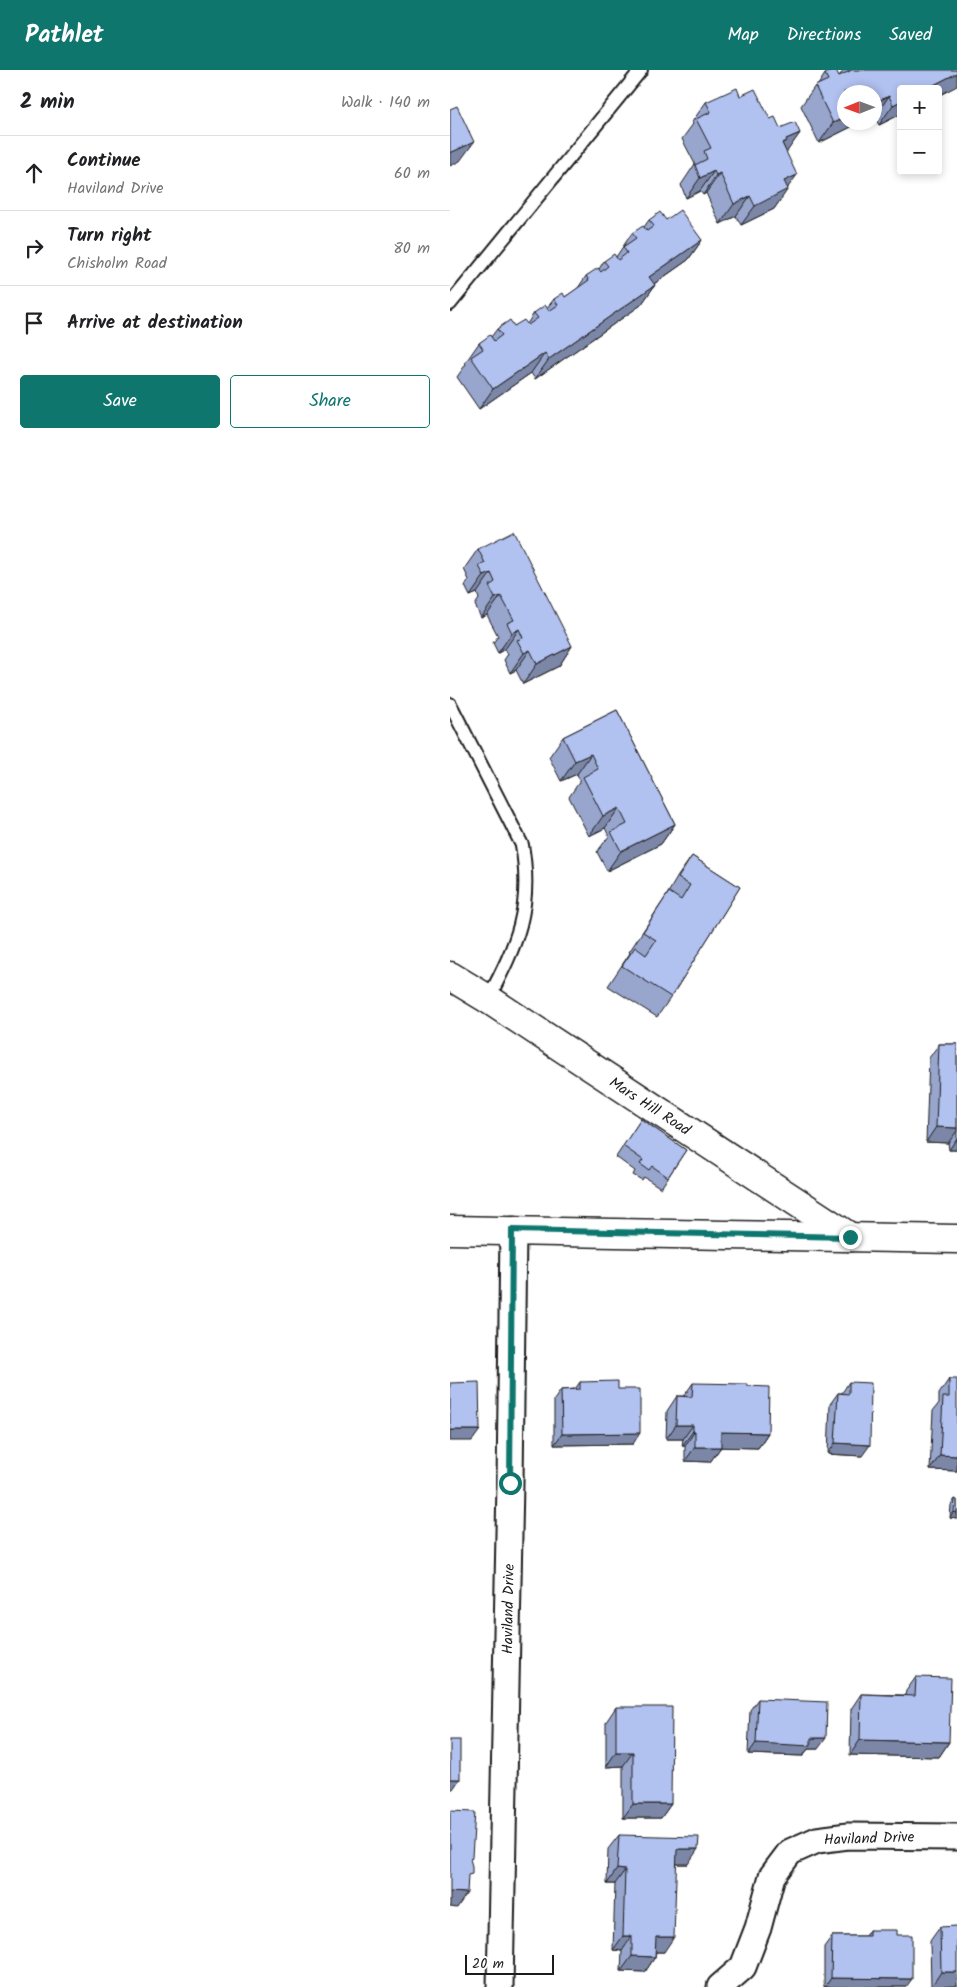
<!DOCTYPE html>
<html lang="en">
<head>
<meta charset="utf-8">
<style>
	:root { --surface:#fff; --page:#f6f6f6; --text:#202124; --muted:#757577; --line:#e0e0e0; --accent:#0f766e }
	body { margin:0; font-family:Kalam,sans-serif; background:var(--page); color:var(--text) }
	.controls { position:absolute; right:15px; top:15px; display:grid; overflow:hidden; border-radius:5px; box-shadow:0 2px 8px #0003 }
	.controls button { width:45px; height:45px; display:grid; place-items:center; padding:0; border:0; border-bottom:1px solid var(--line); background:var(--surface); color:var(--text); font:25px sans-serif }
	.compass { position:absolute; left:387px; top:15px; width:45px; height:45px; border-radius:50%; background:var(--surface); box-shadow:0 2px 8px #0003; rotate:269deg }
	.scale { position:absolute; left:15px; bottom:12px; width:89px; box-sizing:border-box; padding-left:5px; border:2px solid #1c1c1c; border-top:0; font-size:14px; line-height:18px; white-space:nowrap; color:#1c1c1c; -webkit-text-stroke:4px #fff; paint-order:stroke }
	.stop { position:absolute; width:15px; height:15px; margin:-11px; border:4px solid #0f766e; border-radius:50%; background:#fff }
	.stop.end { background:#0f766e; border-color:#fff; box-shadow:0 1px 5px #0008 }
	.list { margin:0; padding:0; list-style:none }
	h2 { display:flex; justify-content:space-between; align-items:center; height:65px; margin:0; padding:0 20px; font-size:21px }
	h2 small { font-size:16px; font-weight:400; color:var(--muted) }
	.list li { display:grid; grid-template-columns:32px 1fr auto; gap:15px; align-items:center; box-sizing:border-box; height:75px; padding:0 20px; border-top:1px solid var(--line) }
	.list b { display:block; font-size:19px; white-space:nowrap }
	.list p { margin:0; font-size:16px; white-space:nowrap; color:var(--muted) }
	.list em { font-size:16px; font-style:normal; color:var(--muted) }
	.actions { display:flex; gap:10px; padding:15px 20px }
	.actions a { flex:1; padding:11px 0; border:1px solid var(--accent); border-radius:5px; text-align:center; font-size:18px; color:var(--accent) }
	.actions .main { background:var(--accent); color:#fff }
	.icon { flex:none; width:28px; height:28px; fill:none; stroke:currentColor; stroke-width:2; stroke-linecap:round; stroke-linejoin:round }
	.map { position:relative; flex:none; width:507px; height:1917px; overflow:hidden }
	header { display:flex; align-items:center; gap:30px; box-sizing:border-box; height:70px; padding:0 25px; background:var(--accent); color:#fff }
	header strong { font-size:24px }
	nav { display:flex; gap:28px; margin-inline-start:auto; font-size:18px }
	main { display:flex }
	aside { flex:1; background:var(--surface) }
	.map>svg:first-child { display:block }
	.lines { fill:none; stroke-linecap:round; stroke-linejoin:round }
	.service-casing { stroke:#1c1c1c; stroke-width:16 }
	.minor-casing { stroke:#1c1c1c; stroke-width:29 }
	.tertiary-casing { stroke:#1c1c1c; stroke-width:31 }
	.secondary-casing { stroke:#1c1c1c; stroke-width:31 }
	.service { stroke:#fff; stroke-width:12 }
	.minor { stroke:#fff; stroke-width:25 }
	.tertiary { stroke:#fff; stroke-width:28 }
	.secondary { stroke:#fff; stroke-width:28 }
	.wall { fill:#98a6ce; stroke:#1c1c1c }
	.shaded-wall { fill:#7c87a8; stroke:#1c1c1c }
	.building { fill:#b1c1f0; stroke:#1c1c1c }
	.route { stroke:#0f766e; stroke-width:6 }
	.labels { text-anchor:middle; stroke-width:4.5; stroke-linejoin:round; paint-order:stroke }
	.street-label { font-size:15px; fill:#1c1c1c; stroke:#fff }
</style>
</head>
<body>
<header>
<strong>Pathlet</strong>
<nav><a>Map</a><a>Directions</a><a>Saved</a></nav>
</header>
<main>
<aside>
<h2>2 min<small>Walk · 140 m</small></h2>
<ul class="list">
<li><svg class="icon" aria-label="ahead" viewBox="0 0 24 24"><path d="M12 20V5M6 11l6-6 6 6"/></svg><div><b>Continue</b><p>Haviland Drive</p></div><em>60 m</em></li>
<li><svg class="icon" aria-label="right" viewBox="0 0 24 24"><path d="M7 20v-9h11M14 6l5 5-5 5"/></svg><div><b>Turn right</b><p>Chisholm Road</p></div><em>80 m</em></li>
<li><svg class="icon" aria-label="arrive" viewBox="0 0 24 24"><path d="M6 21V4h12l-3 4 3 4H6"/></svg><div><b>Arrive at destination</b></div></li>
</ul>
<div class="actions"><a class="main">Save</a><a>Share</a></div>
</aside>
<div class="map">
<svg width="507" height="1917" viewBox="0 0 507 1917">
	<rect width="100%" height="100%" fill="#fff"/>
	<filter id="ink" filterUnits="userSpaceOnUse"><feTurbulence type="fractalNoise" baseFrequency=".02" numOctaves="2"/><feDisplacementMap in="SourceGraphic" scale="10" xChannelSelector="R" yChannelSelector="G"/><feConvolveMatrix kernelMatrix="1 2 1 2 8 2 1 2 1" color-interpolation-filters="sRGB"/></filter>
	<g filter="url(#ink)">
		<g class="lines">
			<g class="service-casing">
				<g id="service">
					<path d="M 0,234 L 191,0"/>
					<path d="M 0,634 L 72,775 C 83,838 67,874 38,929"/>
				</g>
			</g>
			<g class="minor-casing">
				<g id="minor">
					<path d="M 50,1917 L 60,1413 L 63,1160"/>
					<path d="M 270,1917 L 293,1897 L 308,1858 L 322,1806 L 340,1782 L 367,1770 L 398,1766 L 507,1767"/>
				</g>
			</g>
			<g class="tertiary-casing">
				<path id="tertiary" d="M 0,906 L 38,929 L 400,1167"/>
			</g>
			<g class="secondary-casing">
				<path id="secondary" d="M 0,1160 L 507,1169"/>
			</g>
			<use href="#service" class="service"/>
			<use href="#minor" class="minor"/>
			<use href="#tertiary" class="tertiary"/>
			<use href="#secondary" class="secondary"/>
		</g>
		<g class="wall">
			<path d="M 394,0 L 507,0 L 451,44 L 429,55 L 424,46 L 424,22 L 394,52 L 411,52 L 369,73 L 351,36 L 365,16 L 368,15 L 375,4 L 389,6 Z"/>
			<path d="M 290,26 L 320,49 L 330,58 L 350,63 L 336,82 L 338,118 L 324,139 L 291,155 L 286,146 L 270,154 L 256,123 L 253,125 L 250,121 L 236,128 L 231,115 L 245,94 L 232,69 L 243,54 L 242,52 L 256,32 Z"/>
			<path d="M 199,150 L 216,150 L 252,170 L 238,190 L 204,214 L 205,215 L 191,235 L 85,309 L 81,303 L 29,339 L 7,307 L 16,294 L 15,293 L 29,273 L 41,267 L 47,259 L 77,254 L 84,243 L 97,238 L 104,229 L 115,227 L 128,218 L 136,206 L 149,199 L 154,191 L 166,187 L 182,163 L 194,157 Z"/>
			<path d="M 28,479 L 122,576 L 109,596 L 73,614 L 66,600 L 60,603 L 54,590 L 58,584 L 55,579 L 48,583 L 43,573 L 48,566 L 37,545 L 31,548 L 25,535 L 29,529 L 27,523 L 20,526 L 15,516 L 19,510 L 14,499 Z"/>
			<path d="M 167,640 L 225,754 L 211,774 L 157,801 L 147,782 L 159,766 L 155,758 L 139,766 L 119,727 L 130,711 L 127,704 L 111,711 L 99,687 L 113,667 Z"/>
			<path d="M 242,786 L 290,817 L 221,927 L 207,947 L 158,916 L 180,883 L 179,882 L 215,828 L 228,806 Z"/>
			<path d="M 489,974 L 507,974 L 507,1080 L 499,1080 L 498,1073 L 476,1072 L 479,988 Z"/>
			<path d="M 191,1049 L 236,1080 L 211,1118 L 194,1107 L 192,1110 L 183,1105 L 185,1101 L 166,1087 Z"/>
			<path d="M 499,1309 L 507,1401 L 480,1400 L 483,1341 L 489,1333 L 489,1324 Z"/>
			<path d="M 130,1312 L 168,1319 L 183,1374 L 104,1375 L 104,1330 L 111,1320 L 125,1319 Z"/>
			<path d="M 399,1312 L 412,1386 L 378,1384 L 380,1334 L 388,1323 L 392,1323 Z"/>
			<path d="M 243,1313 L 318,1363 L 308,1378 L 271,1377 L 260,1392 L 235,1391 L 235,1376 L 232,1376 L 233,1369 L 216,1369 L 217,1341 L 227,1326 L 234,1326 Z"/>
			<path d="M 505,1429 L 507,1430 L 507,1449 L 500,1448 L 501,1435 Z"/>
			<path d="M 466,1607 L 499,1672 L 489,1687 L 400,1685 L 401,1639 L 411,1624 L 455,1625 L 456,1621 Z"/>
			<path d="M 308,1629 L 368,1679 L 358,1679 L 353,1686 L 298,1684 L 300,1640 Z"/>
			<path d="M 166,1637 L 221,1734 L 211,1748 L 173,1748 L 173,1696 L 156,1697 L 156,1652 Z"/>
			<path d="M 169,1765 L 238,1794 L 226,1794 L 214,1882 L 206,1882 L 205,1887 L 195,1902 L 171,1901 L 172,1881 L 163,1880 L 165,1814 L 157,1814 L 158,1779 Z"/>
			<path d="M 490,1857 L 507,1916 L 481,1917 L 480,1871 Z"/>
			<path d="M 419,1860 L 447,1865 L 456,1917 L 374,1917 L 374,1877 L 382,1866 L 415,1866 Z"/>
		</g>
		<g class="shaded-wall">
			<path d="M 507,3 L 507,16 L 488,26 L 488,19 L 476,19 Z"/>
			<path d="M 439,26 L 425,46 L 424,33 Z"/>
			<path d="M 451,31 L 451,44 L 429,55 L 443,35 Z"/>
			<path d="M 394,48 L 394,52 L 411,52 L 369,73 L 383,53 Z"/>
			<path d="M 350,63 L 336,83 L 332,73 L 336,69 Z"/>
			<path d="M 24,72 L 10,91 L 0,96 L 0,83 Z"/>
			<path d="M 264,101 L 250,121 L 236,128 L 250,108 Z"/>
			<path d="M 270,103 L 256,123 L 253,125 L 266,105 Z"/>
			<path d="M 347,105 L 336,120 L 338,119 L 324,139 L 291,155 L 305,136 L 334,111 Z"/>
			<path d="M 300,126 L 286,146 L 270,154 L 284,134 Z"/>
			<path d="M 252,170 L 238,190 L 185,227 L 199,207 Z"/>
			<path d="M 205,215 L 191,235 L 85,309 L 99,289 Z"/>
			<path d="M 95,283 L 81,303 L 29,339 L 43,319 Z"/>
			<path d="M 41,503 L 27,523 L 20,526 L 34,506 Z"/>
			<path d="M 51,526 L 37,545 L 31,548 L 45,528 Z"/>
			<path d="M 69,559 L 55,579 L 48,583 L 62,563 Z"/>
			<path d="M 122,576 L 109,596 L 73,614 L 87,594 Z"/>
			<path d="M 80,580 L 66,600 L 60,603 L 74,583 Z"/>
			<path d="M 141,684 L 127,704 L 111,711 L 125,691 Z"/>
			<path d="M 169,738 L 155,758 L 139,766 L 153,746 Z"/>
			<path d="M 225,754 L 211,774 L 157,801 L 171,781 Z"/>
			<path d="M 486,1057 L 507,1058 L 507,1061 L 498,1073 L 476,1072 Z"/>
			<path d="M 507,1068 L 507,1080 L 499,1080 Z"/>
			<path d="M 226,1355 L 243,1355 L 233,1369 L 216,1369 Z"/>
			<path d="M 0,1360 L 30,1360 L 22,1371 L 0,1371 Z"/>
			<path d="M 243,1361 L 245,1361 L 235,1376 L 232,1376 Z"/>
			<path d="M 271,1362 L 318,1363 L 308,1378 L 261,1377 Z"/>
			<path d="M 190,1363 L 183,1374 L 104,1375 L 112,1364 Z"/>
			<path d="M 385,1373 L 420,1375 L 412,1386 L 378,1384 Z"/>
			<path d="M 245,1377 L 271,1377 L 260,1392 L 235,1391 Z"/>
			<path d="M 490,1385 L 507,1386 L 507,1401 L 480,1400 Z"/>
			<path d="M 504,1442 L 507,1443 L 507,1449 L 500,1448 Z"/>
			<path d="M 361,1668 L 376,1668 L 368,1679 L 358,1679 L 353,1686 L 298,1684 L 306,1673 Z"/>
			<path d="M 410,1670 L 499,1672 L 489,1687 L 400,1685 Z"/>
			<path d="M 166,1682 L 183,1682 L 173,1696 L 156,1697 Z"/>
			<path d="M 0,1709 L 10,1709 L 3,1719 L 0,1719 Z"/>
			<path d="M 183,1734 L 221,1734 L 211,1748 L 173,1748 Z"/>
			<path d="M 227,1779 L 248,1779 L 238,1794 L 216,1794 Z"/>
			<path d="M 167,1799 L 175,1800 L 165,1814 L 157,1814 Z"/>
			<path d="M 0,1822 L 17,1823 L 7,1838 L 0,1837 Z"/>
			<path d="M 173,1866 L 182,1866 L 172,1881 L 163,1880 Z"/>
			<path d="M 206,1867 L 224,1867 L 214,1882 L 196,1882 Z"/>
			<path d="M 182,1886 L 205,1887 L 195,1902 L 171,1901 Z"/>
			<path d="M 491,1902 L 507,1902 L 507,1916 L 481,1917 Z"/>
			<path d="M 381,1908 L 462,1909 L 456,1917 L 375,1917 Z"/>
		</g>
		<g class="building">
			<path d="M 384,0 L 386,0 L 389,6 L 400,1 L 400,0 L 507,0 L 507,3 L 476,19 L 451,19 L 451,31 L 443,35 L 439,26 L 424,33 L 424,22 L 394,22 L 394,48 L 383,53 L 365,16 L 378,10 L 375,4 Z"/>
			<path d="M 287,18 L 290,26 L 305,19 L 320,49 L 325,47 L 330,58 L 345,52 L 350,63 L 336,69 L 337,71 L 332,73 L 347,105 L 334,111 L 338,119 L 305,136 L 300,126 L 284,134 L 270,103 L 266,105 L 264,101 L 250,108 L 245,95 L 257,89 L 254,81 L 261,78 L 246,49 L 261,42 L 256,32 Z"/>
			<path d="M 7,36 L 24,72 L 0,83 L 0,39 Z"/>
			<path d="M 230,140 L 252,170 L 199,207 L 205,215 L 99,289 L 95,283 L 43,319 L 21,287 L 33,279 L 29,273 L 40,265 L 44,271 L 52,265 L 47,259 L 60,250 L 64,256 L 74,250 L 78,255 L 88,248 L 84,243 L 95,235 L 99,241 L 108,235 L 104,229 L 113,223 L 115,227 L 139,210 L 136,206 L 148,198 L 151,202 L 158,196 L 154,191 L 164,184 L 168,190 L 177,183 L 173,177 L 186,168 L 182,163 L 193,156 L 197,161 L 204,156 L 199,150 L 210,142 L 216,150 Z"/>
			<path d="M 64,461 L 122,576 L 87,594 L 80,580 L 74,583 L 67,570 L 73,568 L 69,559 L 62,563 L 57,553 L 64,550 L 51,526 L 45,528 L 39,516 L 45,512 L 41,503 L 34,506 L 29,496 L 35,493 L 28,479 Z"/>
			<path d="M 167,640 L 225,754 L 171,781 L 161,762 L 177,754 L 169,738 L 153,746 L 133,707 L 148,699 L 141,684 L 125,691 L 113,667 Z"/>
			<path d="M 242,786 L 290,817 L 221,927 L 172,896 L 185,877 L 196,885 L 206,870 L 193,862 L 219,822 L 231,830 L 240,815 L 228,808 Z"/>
			<path d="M 489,974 L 507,974 L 507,1058 L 486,1057 Z"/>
			<path d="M 191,1049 L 236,1080 L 218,1107 L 202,1096 L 199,1100 L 190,1094 L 193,1090 L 173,1076 Z"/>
			<path d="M 499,1309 L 507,1309 L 507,1386 L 490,1385 L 493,1327 L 499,1327 Z"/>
			<path d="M 168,1311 L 168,1319 L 190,1319 L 190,1363 L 112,1364 L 111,1320 L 130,1319 L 130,1312 Z"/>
			<path d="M 29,1312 L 30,1360 L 0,1360 L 0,1313 Z"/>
			<path d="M 399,1312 L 421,1313 L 420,1375 L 385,1373 L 388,1323 L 399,1324 Z"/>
			<path d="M 243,1313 L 297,1314 L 297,1316 L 319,1317 L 318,1363 L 271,1362 L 271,1377 L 245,1377 L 245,1361 L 243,1361 L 243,1355 L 226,1355 L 227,1326 L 242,1327 Z"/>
			<path d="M 505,1429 L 507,1430 L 507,1443 L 504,1442 Z"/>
			<path d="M 466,1607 L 501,1608 L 499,1672 L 410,1670 L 411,1624 L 465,1626 Z"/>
			<path d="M 308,1629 L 377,1632 L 376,1668 L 361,1668 L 361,1676 L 306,1673 Z"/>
			<path d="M 166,1637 L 222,1637 L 221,1734 L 183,1734 L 183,1682 L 166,1682 Z"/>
			<rect x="0" y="1670" width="10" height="39"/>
			<path d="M 0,1741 L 25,1742 L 22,1787 L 20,1789 L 22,1796 L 22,1804 L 18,1805 L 17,1823 L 0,1822 Z"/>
			<path d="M 169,1765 L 249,1767 L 248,1779 L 227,1779 L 224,1867 L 206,1867 L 205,1887 L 182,1886 L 182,1866 L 173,1866 L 175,1800 L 167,1799 Z"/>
			<path d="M 507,1856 L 507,1902 L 491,1902 L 490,1857 Z"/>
			<path d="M 419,1860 L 447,1860 L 447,1865 L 462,1865 L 462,1909 L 381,1908 L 382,1866 L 419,1866 Z"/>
		</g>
	</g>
	<g class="lines" filter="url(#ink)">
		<path class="route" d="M 60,1413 L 62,1160 L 400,1167"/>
	</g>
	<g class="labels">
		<g class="street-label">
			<text transform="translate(200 1036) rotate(33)" y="5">Mars Hill Road</text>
			<text transform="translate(58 1539) rotate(-89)" y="5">Haviland Drive</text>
			<text transform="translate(419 1768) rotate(-2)" y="5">Haviland Drive</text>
		</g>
	</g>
</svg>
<div class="controls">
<button>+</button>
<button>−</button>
</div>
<svg class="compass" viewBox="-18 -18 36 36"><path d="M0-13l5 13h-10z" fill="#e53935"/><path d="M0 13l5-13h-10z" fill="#757577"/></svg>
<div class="scale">20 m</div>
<div class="stop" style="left:60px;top:1413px"></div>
<div class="stop end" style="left:400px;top:1167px"></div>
</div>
</main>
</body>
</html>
